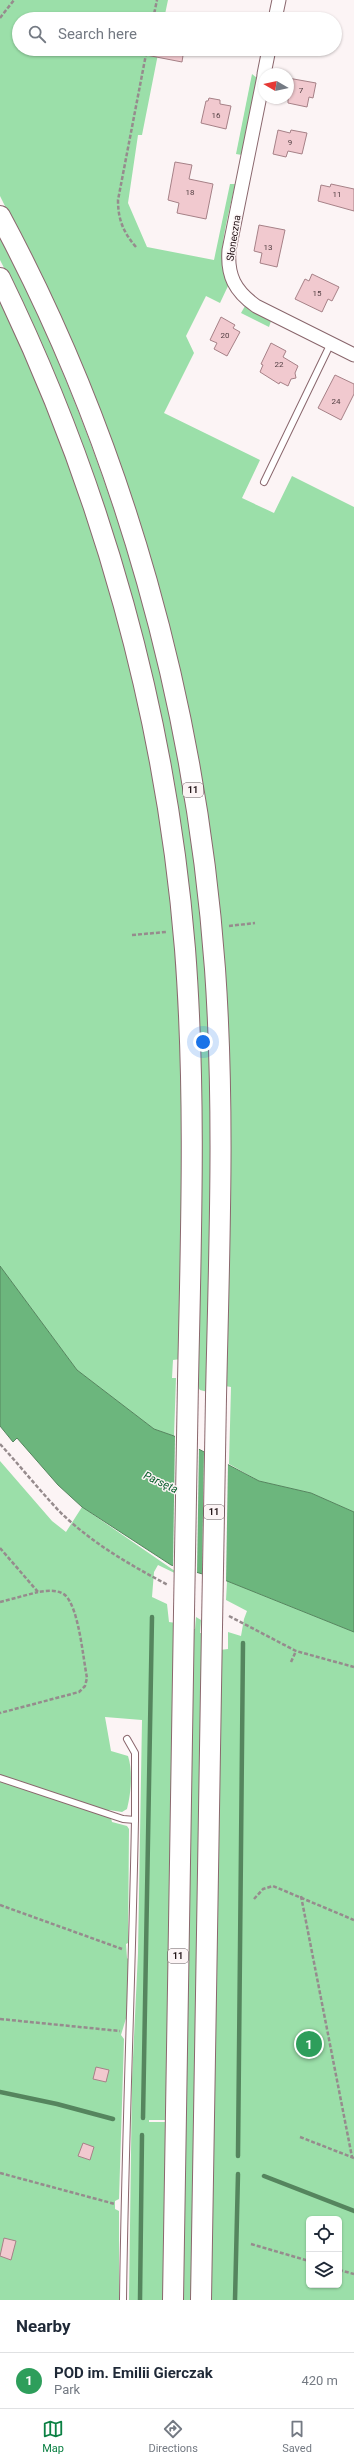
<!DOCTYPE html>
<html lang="en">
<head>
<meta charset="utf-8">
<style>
	:root { --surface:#fff; --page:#f6f6f7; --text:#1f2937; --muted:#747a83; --line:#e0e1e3; --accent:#0b8043 }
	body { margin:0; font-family:Roboto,sans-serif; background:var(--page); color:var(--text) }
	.controls { position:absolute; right:12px; bottom:12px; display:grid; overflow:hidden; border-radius:6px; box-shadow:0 1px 3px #0004 }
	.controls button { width:36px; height:36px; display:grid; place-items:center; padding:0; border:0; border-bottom:1px solid var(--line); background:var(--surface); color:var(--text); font:20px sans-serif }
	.compass { position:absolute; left:258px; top:68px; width:36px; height:36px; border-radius:50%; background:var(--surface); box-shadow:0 1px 3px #0004; rotate:279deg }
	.you { position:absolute; left:203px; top:1042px; width:14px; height:14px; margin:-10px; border:3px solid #fff; border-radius:50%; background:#1a73e8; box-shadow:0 0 0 6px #1a73e833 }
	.badge { display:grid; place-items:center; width:26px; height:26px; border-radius:50%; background:var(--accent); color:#fff; font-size:13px; font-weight:700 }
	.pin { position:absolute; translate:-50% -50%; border:2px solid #fff; box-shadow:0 1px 4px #0006 }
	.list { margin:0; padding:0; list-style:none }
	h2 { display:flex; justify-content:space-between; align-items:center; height:52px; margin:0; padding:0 16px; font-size:17px }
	h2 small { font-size:13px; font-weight:400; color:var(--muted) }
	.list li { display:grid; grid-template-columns:26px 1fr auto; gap:12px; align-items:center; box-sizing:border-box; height:56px; padding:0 16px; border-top:1px solid var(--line) }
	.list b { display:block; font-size:15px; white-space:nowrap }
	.list p { margin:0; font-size:13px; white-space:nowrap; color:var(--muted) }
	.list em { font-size:13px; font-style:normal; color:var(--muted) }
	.icon { flex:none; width:22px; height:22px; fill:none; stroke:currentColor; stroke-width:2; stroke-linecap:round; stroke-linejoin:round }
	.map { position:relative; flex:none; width:354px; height:2300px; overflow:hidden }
	.search { position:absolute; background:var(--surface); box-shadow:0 1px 3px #0004; left:12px; right:12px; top:12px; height:44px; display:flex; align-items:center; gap:10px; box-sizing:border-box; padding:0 14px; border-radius:22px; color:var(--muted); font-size:15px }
	.sheet { height:108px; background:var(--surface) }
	nav { display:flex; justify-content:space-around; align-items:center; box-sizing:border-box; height:56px; border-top:1px solid var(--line); background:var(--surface); font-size:11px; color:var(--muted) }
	nav a { display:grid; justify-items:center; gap:2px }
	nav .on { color:var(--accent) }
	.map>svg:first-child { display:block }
	.green { fill:#9bdfa9; fill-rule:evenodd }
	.water { fill:#6cb67d; stroke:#55855e }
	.pier { fill:#fcf4f5 }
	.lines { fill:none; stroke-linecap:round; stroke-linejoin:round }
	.stream { stroke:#55855e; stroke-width:4.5 }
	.building { fill:#f1c9cf; stroke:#a68187 }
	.service-casing { stroke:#8a676d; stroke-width:8 }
	.minor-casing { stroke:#8a676d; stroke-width:15 }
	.primary-casing { stroke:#8a676d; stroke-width:22 }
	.path { stroke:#968b8d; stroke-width:2.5; stroke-dasharray:4 2; stroke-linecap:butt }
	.service { stroke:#fff; stroke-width:6 }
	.minor { stroke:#fff; stroke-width:13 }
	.primary { stroke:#fff; stroke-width:20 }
	.primary-bridge-casing { stroke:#8a676d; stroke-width:22; stroke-linecap:butt }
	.primary-bridge { stroke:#fff; stroke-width:20 }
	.labels { text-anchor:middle; stroke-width:3; stroke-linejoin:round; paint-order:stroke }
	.number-label { font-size:8px; fill:#544044 }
	.shield { fill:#fcf4f5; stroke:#625658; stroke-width:1 }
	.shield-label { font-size:9px; font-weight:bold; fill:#201215 }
	.street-label { font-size:10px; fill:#201215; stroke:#fcf4f5 }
	.water-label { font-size:11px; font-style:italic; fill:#005a26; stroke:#fcf4f5 }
</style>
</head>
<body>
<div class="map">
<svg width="354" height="2300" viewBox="0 0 354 2300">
	<rect width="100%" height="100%" fill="#fcf4f5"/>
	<g class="green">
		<path d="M 0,0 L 168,0 L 164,19 L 19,19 L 19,49 L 159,49 L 142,135 L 138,135 L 128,203 L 147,247 L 214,260 L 230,184 L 235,184 C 229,217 214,255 228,286 L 220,303 L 206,296 L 186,336 L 194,353 L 164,413 L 260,460 L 242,498 L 274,513 L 292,476 L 354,507 L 354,1512 L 311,1493 L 259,1481 L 229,1464 L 231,1387 L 225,1386 L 227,1038 L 139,522 L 116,453 L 85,376 L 50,297 L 0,196 Z"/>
		<path d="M 252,74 L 257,78 L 242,155 L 236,154 Z"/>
		<path d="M 0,235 C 127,489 199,755 210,1039 C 215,1157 210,1275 208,1392 L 200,1390 L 197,1386 L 166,751 L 25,309 L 0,260 Z"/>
		<path d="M 0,299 C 17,332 29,366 43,400 C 113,566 161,754 175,933 C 185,1075 183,1217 181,1359 L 173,1360 L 172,1378 L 176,1378 L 174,1436 L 154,1429 L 77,1370 L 0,1266 Z"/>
		<path d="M 245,306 L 271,321 L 269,327 L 241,313 Z"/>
		<path d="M 0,1461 L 52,1521 L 66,1532 L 82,1507 L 185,1578 L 158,1565 L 154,1572 L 152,1597 L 167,1604 L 169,1622 L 176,1623 L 167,2120 L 149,2120 L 149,2122 L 167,2122 L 164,2300 L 129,2300 L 132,2079 L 138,1953 L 142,1720 L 105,1717 L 111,1751 L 128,1756 C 133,1771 131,1794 127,1809 L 122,1812 L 109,1810 L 112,1822 L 127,1826 L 129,1829 L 128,1943 L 126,1944 L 127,1958 L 129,1960 L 127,2015 L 121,2035 L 124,2039 L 119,2199 L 115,2201 L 115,2209 L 119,2211 L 119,2300 L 0,2300 Z"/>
		<path d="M 227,1581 L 354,1632 L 354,2300 L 209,2300 L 220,1650 L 228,1649 L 228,1632 L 241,1636 L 244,1619 L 247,1611 L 226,1600 ZM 309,2219 L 339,2219 L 339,2285 L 309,2285 Z"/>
		<path d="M 196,1617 L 201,1620 L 200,1633 L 204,1633 L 193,2300 L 181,2300 L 192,1629 L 195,1629 Z"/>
	</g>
	<path class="water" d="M 0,1266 L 77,1370 L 154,1429 L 174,1436 L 259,1481 L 311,1493 L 354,1512 L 354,1632 L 227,1581 L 171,1565 L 82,1507 L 58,1485 L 17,1438 L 13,1442 L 0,1426 Z"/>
	<g class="pier">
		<path d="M 175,1435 L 199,1447 L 197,1574 L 173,1567 Z"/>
		<path d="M 204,1450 L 228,1462 L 226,1583 L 202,1576 Z"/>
	</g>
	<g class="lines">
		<g class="stream">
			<path d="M 0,2092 L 57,2104 L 113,2119"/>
			<path d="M 143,2118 L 152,1617"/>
			<path d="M 238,2156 L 243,1643"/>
			<path d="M 264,2176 L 354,2211"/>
			<path d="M 140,2300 L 142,2135"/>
			<path d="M 235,2300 L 238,2174"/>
		</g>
	</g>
	<g class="building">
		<path d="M 147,49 L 184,49 L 182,62 L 146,55 Z"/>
		<path d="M 288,78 L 316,83 L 313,98 L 309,97 L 307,107 L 288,103 Z"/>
		<path d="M 209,98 L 220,100 L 220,104 L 231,106 L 226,129 L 201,123 L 206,101 L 208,101 Z"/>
		<path d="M 278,130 L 290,133 L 291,130 L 307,133 L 302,154 L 288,151 L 286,157 L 273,154 Z"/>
		<path d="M 175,162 L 192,165 L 189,179 L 213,184 L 206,219 L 177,213 L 179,203 L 168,200 Z"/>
		<path d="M 331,184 L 354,189 L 354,211 L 318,201 L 321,185 L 330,187 Z"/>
		<path d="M 259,225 L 285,230 L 277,267 L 260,263 L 262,253 L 254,251 Z"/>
		<path d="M 312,274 L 339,287 L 332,301 L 328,299 L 322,312 L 295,299 L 305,279 L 309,281 Z"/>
		<path d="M 221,317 L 235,325 L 233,328 L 240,332 L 227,356 L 214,349 L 217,343 L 210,340 Z"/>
		<path d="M 271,343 L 286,351 L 283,357 L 298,366 L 295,373 L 296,378 L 291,379 L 288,386 L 280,382 L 279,384 L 260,372 L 263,365 L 261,364 Z"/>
		<path d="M 335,375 L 354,384 L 354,394 L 341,420 L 318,408 Z"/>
		<path d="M 96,2067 L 109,2070 L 106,2082 L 93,2079 Z"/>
		<path d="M 83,2143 L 94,2147 L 90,2160 L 78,2156 Z"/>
		<path d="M 4,2238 L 16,2241 L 11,2260 L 0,2256 Z"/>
	</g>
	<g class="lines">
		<g class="service-casing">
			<g id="service">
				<path d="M 264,482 L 331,343"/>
				<path d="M 0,1778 L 123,1819 L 135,1820 L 135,1753 L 127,1739"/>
				<path d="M 123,2300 C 125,2140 132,1980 135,1820"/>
			</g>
		</g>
		<g class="minor-casing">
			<g id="minor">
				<path d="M 275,19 L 279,0"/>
				<path d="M 264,74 L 269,49"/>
				<path d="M 264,76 L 229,250 C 227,276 235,291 256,306 L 354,355"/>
			</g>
		</g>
		<g class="primary-casing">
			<g id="primary">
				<path d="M 0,216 C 124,447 196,708 215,969 C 225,1111 219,1254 216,1397"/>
				<path d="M 0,278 C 102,487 166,716 185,949 C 196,1092 191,1237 188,1381"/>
				<path d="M 173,2300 L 184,1612"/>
				<path d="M 201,2300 L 212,1627"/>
			</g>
		</g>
		<g class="path">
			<path d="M 0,18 L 14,0"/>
			<path d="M 153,19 L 157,0"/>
			<path d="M 136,247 C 123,232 118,219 118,200 L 147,49"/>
			<path d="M 229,926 L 255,923"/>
			<path d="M 132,935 L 166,932"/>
			<path d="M 0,1444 C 21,1467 40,1491 61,1513 C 92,1543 130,1565 168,1585"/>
			<path d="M 0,1548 L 38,1592 C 47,1591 57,1589 65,1595 C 79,1608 83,1658 87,1678 L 85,1686 L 79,1692 L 0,1713"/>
			<path d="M 0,1602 L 38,1592"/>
			<path d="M 229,1616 L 296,1651 L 354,1667"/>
			<path d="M 291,1662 L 296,1651"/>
			<path d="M 301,1896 L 352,2157"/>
			<path d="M 254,1899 L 263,1889 L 273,1886 L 354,1920"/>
			<path d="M 0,1905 L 122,1949"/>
			<path d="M 0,2019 L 120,2031"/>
			<path d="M 300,2137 L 354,2158"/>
			<path d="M 0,2173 L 115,2204"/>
			<path d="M 251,2244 L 309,2261"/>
			<path d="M 339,2270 L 354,2274"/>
		</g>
		<use href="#service" class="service"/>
		<use href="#minor" class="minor"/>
		<use href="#primary" class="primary"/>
		<g class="primary-bridge-casing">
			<g id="primary-bridge">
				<path d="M 184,1612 L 188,1381"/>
				<path d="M 212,1627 L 216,1397"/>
			</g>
		</g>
		<use href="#primary-bridge" class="primary-bridge"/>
	</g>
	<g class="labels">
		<g class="number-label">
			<text x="301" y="93">7</text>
			<text x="216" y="118">16</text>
			<text x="290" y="145">9</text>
			<text x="190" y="195">18</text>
			<text x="337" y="197">11</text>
			<text x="268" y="250">13</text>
			<text x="317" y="296">15</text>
			<text x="225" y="338">20</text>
			<text x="279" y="367">22</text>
			<text x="336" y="404">24</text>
		</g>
		<g class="shield">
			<rect x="183" y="783" width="20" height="14" rx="3"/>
			<rect x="204" y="1505" width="20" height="14" rx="3"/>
			<rect x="168" y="1949" width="20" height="14" rx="3"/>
		</g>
		<g class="shield-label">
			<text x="193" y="793">11</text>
			<text x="214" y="1515">11</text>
			<text x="178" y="1959">11</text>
		</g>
		<g class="street-label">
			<text transform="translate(233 238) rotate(-81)" y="4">Słoneczna</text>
		</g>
		<g class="water-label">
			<text transform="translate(161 1482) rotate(25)" y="4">Parsęta</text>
		</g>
	</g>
</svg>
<div class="controls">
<button><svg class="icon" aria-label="locate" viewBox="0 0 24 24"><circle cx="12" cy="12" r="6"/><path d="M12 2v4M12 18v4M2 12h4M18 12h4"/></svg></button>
<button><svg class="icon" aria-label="layers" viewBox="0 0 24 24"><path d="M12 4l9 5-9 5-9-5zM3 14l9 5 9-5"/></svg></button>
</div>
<svg class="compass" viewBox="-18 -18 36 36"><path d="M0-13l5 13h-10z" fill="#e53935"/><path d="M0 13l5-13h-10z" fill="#747a83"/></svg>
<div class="you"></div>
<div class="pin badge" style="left:309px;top:2044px;background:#2e9e5b">1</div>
<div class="search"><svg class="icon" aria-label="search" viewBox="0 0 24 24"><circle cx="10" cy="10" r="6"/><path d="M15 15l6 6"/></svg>Search here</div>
</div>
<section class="sheet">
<h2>Nearby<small></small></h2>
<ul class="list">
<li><span class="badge" style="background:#2e9e5b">1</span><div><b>POD im. Emilii Gierczak</b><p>Park</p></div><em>420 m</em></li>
</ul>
</section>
<nav>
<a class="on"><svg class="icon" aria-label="map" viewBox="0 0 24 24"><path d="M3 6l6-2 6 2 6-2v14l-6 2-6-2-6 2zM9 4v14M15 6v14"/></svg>Map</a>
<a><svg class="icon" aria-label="directions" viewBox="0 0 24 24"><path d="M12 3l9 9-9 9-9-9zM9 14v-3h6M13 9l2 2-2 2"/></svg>Directions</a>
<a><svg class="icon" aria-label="saved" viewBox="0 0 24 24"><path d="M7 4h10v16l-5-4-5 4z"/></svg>Saved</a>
</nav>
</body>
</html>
